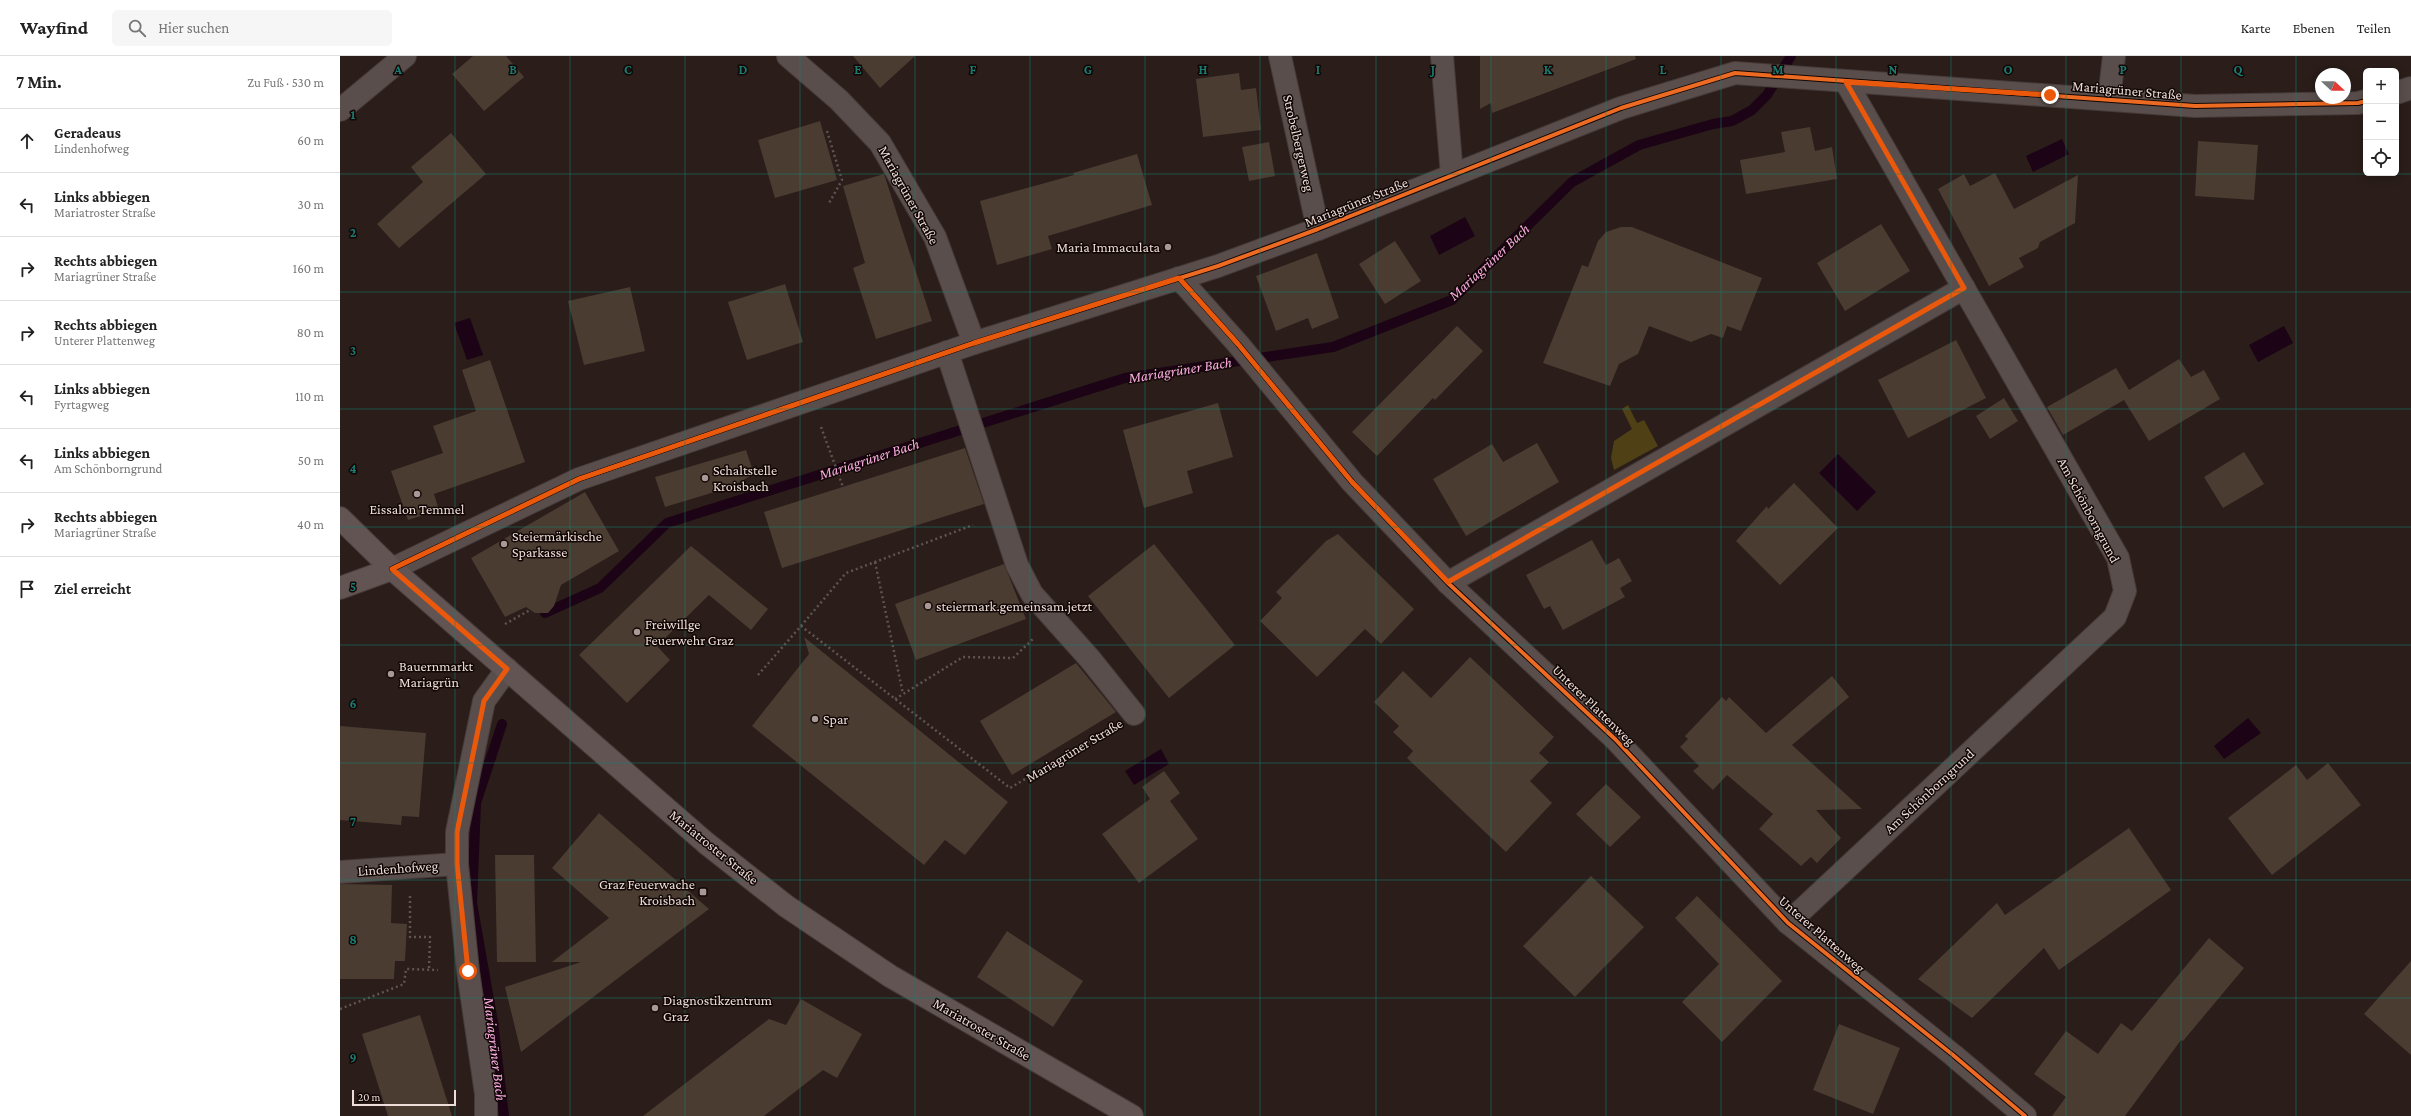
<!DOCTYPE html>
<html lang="de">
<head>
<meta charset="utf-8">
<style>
	:root { --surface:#fff; --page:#f6f6f6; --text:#222; --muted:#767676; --line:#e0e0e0 }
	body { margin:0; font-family:"Crimson Pro",serif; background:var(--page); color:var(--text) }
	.controls { position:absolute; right:12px; top:12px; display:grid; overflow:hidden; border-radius:6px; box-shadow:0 2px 10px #0003 }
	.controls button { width:36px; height:36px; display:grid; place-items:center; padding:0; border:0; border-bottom:1px solid var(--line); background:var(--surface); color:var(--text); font:20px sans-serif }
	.compass { position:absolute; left:1975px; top:12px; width:36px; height:36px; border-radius:50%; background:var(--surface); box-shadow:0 2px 10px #0003; rotate:112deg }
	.scale { position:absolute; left:12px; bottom:10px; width:104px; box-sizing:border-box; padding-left:4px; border:2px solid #eddcd8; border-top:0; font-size:11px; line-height:14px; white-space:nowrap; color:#eddcd8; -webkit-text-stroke:3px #110705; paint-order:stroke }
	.stop { position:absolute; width:12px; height:12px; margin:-9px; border:3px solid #ea580c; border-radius:50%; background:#fff }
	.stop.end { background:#ea580c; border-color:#fff; box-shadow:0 1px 4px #0008 }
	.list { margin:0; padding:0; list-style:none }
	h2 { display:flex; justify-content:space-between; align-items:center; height:52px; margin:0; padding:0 16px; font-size:17px }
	h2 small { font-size:13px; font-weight:400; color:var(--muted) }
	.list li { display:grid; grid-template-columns:26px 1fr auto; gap:12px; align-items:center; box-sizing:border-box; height:64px; padding:0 16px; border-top:1px solid var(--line) }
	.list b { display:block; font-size:15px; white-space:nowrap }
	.list p { margin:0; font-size:13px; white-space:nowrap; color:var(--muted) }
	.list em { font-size:13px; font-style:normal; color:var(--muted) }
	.icon { flex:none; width:22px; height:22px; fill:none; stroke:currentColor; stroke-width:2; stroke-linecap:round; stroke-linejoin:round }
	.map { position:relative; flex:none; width:2071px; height:1060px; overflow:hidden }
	header { display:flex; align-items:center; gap:24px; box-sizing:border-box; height:56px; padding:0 20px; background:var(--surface); border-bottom:1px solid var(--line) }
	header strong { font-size:19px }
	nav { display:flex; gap:22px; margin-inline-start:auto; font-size:14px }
	.search { width:280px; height:36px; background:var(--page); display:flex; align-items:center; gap:10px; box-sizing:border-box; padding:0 14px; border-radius:6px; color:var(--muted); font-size:15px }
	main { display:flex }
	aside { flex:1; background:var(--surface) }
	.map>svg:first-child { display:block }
	.green { fill:#504015 }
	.water { fill:#1c0315 }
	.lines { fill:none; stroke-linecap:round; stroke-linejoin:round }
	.stream { stroke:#1c0315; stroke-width:10 }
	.building { fill:#4a3c31 }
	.minor-casing { stroke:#463a38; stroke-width:24 }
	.major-casing { stroke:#463a38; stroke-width:24 }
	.path { stroke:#5e5451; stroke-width:2.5; stroke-dasharray:2 3; stroke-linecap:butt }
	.minor { stroke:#594e4b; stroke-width:22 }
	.major { stroke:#615453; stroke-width:22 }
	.cycleway-casing { stroke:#110705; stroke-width:6 }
	.cycleway { stroke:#ed6a23; stroke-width:4 }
	.route { stroke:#ea580c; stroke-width:5 }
	.grid { fill:none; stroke:#1a7b73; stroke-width:1; stroke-opacity:0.55 }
	.poi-dot { fill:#a99996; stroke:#110705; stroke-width:1.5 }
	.labels { text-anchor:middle; stroke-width:3; stroke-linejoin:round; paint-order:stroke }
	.street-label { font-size:14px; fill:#eddcd8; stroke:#110705 }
	.poi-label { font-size:14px; fill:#eddcd8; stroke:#110705; text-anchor:start }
	.water-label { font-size:15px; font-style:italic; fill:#fcace4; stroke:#110705 }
	.grid-label { font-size:13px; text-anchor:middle; font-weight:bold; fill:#1a7b73; stroke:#110705; stroke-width:3; stroke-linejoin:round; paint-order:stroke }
</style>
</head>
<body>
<header>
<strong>Wayfind</strong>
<div class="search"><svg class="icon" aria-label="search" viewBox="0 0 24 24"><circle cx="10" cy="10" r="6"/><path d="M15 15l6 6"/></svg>Hier suchen</div>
<nav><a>Karte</a><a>Ebenen</a><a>Teilen</a></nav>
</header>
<main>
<aside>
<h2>7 Min.<small>Zu Fuß · 530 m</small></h2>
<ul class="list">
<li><svg class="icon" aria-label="ahead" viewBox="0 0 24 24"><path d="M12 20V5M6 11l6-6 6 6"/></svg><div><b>Geradeaus</b><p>Lindenhofweg</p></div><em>60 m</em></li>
<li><svg class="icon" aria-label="left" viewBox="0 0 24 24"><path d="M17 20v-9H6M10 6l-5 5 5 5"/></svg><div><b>Links abbiegen</b><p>Mariatroster Straße</p></div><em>30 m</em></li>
<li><svg class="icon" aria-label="right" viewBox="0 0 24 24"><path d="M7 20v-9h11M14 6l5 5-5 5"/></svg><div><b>Rechts abbiegen</b><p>Mariagrüner Straße</p></div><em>160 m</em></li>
<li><svg class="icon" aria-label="right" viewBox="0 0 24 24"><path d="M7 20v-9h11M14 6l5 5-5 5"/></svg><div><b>Rechts abbiegen</b><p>Unterer Plattenweg</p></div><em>80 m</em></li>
<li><svg class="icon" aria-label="left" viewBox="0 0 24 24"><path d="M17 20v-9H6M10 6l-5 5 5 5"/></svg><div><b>Links abbiegen</b><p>Fyrtagweg</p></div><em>110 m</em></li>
<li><svg class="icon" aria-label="left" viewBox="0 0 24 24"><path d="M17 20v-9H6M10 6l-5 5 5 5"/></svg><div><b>Links abbiegen</b><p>Am Schönborngrund</p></div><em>50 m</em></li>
<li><svg class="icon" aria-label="right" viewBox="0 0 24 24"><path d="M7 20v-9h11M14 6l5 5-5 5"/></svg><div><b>Rechts abbiegen</b><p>Mariagrüner Straße</p></div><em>40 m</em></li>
<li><svg class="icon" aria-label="arrive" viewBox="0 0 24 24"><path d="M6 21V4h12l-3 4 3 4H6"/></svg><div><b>Ziel erreicht</b></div></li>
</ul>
</aside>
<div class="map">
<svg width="2071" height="1060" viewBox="0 0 2071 1060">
	<rect width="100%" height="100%" fill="#2a1d1a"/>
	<path class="green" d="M 1288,349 L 1297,367 L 1304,364 L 1318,390 L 1274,414 L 1271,402 L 1274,385 L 1292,373 L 1282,353 Z"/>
	<g class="water">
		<path d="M 1722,83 L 1729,98 L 1693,116 L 1686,100 Z"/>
		<path d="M 1125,161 L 1135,180 L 1099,199 L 1090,180 Z"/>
		<path d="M 130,262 L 143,299 L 127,304 L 114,267 Z"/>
		<path d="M 1944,270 L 1953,287 L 1918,306 L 1909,289 Z"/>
		<path d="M 1498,398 L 1536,436 L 1517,455 L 1479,417 Z"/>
		<path d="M 1908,662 L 1921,677 L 1884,703 L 1874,690 Z"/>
		<path d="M 821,693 L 829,708 L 794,729 L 785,715 Z"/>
	</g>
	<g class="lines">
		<g class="stream">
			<path d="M 205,557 L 260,532 L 327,467 L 785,322 L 993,291 L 1112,244 L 1232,126 L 1299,89 L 1373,68 L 1392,65 L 1412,54 L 1427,39 L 1451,0"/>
			<path d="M 162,668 L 136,747 L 132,847 L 153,966 L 164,1060"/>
		</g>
	</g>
	<g class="building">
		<path d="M 133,0 L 166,0 L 184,21 L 144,55 L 112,18 Z"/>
		<path d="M 513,0 L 575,0 L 540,32 Z"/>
		<path d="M 1140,0 L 1295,0 L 1296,3 L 1152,57 L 1151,47 L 1140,53 Z"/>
		<path d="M 899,17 L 901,34 L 916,32 L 921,74 L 863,81 L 856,23 Z"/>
		<path d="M 480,65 L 497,124 L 435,142 L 418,84 Z"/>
		<path d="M 1470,71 L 1475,95 L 1492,91 L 1497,123 L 1406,138 L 1400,104 L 1445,96 L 1441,76 Z"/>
		<path d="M 111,77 L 146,118 L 59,192 L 37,168 L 83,126 L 71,111 Z"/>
		<path d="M 1858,85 L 1918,89 L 1914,144 L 1855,140 Z"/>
		<path d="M 929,86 L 935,120 L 909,125 L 902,91 Z"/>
		<path d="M 797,98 L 812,149 L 708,180 L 712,193 L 657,209 L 640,145 L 734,119 L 733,117 Z"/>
		<path d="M 1655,117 L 1674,153 L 1738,119 L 1735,167 L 1700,186 L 1698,192 L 1679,202 L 1684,211 L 1649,230 L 1598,133 L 1624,118 L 1630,130 Z"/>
		<path d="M 544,118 L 592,265 L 536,283 L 513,212 L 525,207 L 503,130 Z"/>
		<path d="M 1541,168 L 1570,215 L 1505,255 L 1477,207 Z"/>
		<path d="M 1281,171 L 1292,171 L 1422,222 L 1401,275 L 1387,270 L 1383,282 L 1371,278 L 1351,286 L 1309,270 L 1298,298 L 1279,308 L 1270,330 L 1203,307 L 1242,209 L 1248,211 L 1258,185 L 1266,176 Z"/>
		<path d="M 1055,185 L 1081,225 L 1045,248 L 1019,208 Z"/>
		<path d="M 977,197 L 999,262 L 972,273 L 968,262 L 936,275 L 916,220 Z"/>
		<path d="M 445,228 L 463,286 L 407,304 L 388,246 Z"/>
		<path d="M 290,231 L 305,295 L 244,309 L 228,245 Z"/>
		<path d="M 1117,270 L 1143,295 L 1095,344 L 1093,342 L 1037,400 L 1012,376 Z"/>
		<path d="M 1616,284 L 1646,342 L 1568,382 L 1538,324 Z"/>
		<path d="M 1839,303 L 1851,321 L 1864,314 L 1880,343 L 1809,385 L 1784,344 L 1723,379 L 1707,351 L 1776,312 L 1789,334 Z"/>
		<path d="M 150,304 L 185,406 L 94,438 L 99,454 L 68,464 L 51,415 L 103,397 L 93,370 L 136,355 L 122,314 Z"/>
		<path d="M 1664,342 L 1678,365 L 1650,383 L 1636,360 Z"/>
		<path d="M 878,347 L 893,401 L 847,415 L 853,437 L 804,452 L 783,374 Z"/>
		<path d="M 1197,387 L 1219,426 L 1126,480 L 1093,423 L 1152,388 L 1163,406 Z"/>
		<path d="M 625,392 L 644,448 L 442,512 L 424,456 Z"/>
		<path d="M 406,394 L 414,418 L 391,431 L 325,451 L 315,421 Z"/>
		<path d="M 1904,396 L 1924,428 L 1883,452 L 1864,421 Z"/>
		<path d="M 1454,427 L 1498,472 L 1440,529 L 1396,485 L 1427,450 L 1428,453 Z"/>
		<path d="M 245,436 L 279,495 L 221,529 L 214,550 L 208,557 L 195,557 L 186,551 L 165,561 L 131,502 Z"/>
		<path d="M 998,478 L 1074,553 L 1041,588 L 1025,573 L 977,621 L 920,565 L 942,542 L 936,536 L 986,485 Z"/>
		<path d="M 1252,484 L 1266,509 L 1279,502 L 1292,525 L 1280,532 L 1285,541 L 1223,574 L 1210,550 L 1204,553 L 1186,519 Z"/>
		<path d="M 814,488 L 895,589 L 829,642 L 748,540 Z"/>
		<path d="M 351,490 L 428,553 L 411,574 L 369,539 L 317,590 L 330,604 L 287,647 L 239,599 Z"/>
		<path d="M 664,508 L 686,563 L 576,604 L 555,548 Z"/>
		<path d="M 464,581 L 668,746 L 625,799 L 605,784 L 584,809 L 412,670 L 469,598 Z"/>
		<path d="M 1130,601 L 1214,681 L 1199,697 L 1209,706 L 1190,725 L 1212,747 L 1166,796 L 1067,702 L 1073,695 L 1053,676 L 1059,670 L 1034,646 L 1063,615 L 1091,642 Z"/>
		<path d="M 736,607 L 776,656 L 672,719 L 640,665 Z"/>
		<path d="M 1492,620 L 1509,641 L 1452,689 L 1522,753 L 1476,754 L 1501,782 L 1477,807 L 1471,801 L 1461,810 L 1419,773 L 1433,758 L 1387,719 L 1373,734 L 1353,715 L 1359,710 L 1340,691 L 1348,683 L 1345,680 L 1382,641 L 1386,645 L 1389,641 L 1426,677 Z"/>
		<path d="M 0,670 L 86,677 L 79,761 L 62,760 L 61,769 L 0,764 Z"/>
		<path d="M 1988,707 L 2021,749 L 1932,819 L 1888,762 L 1956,709 L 1967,724 Z"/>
		<path d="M 824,715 L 840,737 L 830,745 L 858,783 L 799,827 L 762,778 L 810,743 L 802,731 Z"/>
		<path d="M 1266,728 L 1301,761 L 1270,791 L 1236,758 Z"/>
		<path d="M 259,757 L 369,853 L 181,996 L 165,931 L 241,906 L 212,906 L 269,862 L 212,812 Z"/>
		<path d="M 1789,772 L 1831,834 L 1719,914 L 1704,892 L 1632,962 L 1578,923 L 1657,847 L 1665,859 Z"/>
		<path d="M 155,799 L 194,799 L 196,906 L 157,906 Z"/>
		<path d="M 1251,820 L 1304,871 L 1235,941 L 1183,890 Z"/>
		<path d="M 0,828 L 52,829 L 51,867 L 67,868 L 65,905 L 55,905 L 54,923 L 0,923 Z"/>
		<path d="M 1357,840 L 1442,925 L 1382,986 L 1342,946 L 1379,908 L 1335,862 Z"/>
		<path d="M 667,875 L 743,925 L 713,971 L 637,921 Z"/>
		<path d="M 1869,882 L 1904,912 L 1843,985 L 1841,984 L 1785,1060 L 1712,1060 L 1726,1041 L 1694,1018 L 1726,975 L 1758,998 L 1781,967 L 1792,975 Z"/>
		<path d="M 2071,905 L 2071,999 L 2024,958 Z"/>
		<path d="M 461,943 L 522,978 L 497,1022 L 483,1014 L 424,1060 L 303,1060 L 429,963 L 446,969 Z"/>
		<path d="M 80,959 L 112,1060 L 48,1060 L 22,978 Z"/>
		<path d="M 1499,968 L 1560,992 L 1533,1058 L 1473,1034 Z"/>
	</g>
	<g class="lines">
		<g class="minor-casing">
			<g id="minor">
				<path d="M 448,0 L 499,44 L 540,87 L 595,181 L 634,287"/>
				<path d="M 940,0 L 978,173"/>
				<path d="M 1102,0 L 1112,119"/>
				<path d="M 2056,37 L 2071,32"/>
				<path d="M 1769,43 L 1774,0"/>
				<path d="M 0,54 L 65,0"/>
				<path d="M 839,222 L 898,288 L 1012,426 L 1108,527 L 1275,683 L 1448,867 L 1613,999 L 1685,1060"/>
				<path d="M 607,296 L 677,509 L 692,538 L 750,603 L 794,658"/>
				<path d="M 52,513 L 239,423 L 634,287 L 878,210 L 978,173 L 1281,52 L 1395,17 L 1855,50 L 2018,47 L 2026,45"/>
				<path d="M 1108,527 L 1624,232"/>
				<path d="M 0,816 L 117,808"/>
				<path d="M 1448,867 L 1775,561 L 1785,535 L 1778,502 L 1506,26"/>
				<path d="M 146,1060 L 146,1038 L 128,915 L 117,808 L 117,776 L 144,645 L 167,613"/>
			</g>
		</g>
		<g class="major-casing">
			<g id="major">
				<path d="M 0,462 L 52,513 L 320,747 L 366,787 L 446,850 L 550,920 L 792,1060"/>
				<path d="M 0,532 L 52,513"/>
			</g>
		</g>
		<g class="path">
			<path d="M 487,75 L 502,124 L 488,149"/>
			<path d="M 481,371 L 503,431"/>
			<path d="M 535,506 L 563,638"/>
			<path d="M 165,568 L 190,554"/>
			<path d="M 461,570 L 506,517 L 633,469"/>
			<path d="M 418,619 L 461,570 L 670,732 L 770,673"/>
			<path d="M 555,643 L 623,601 L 673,602 L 694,582"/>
			<path d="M 70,840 L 70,881 L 90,881 L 89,914"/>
			<path d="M 0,953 L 64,928 L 66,913 L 98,914"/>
		</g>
		<use href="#minor" class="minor"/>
		<use href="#major" class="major"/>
		<g class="cycleway-casing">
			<g id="cycleway">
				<path d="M 839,222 L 898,288 L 1012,426 L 1108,527 L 1275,683 L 1448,867 L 1613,999 L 1685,1060"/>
				<path d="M 52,513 L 239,423 L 634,287 L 878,210 L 978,173 L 1281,52 L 1395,17 L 1855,50 L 2018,47 L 2026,45"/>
			</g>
		</g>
		<use href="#cycleway" class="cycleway"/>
	</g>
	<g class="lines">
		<path class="route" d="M 128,915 L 117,808 L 117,776 L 144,645 L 167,613 L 52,513 L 239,423 L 634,287 L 839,222 L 898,288 L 1012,426 L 1108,526 L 1624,232 L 1506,26 L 1710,39"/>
	</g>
	<path class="grid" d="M 115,0 L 115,1060M 230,0 L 230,1060M 345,0 L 345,1060M 460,0 L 460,1060M 575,0 L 575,1060M 690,0 L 690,1060M 805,0 L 805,1060M 920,0 L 920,1060M 1036,0 L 1036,1060M 1151,0 L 1151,1060M 1266,0 L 1266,1060M 1381,0 L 1381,1060M 1496,0 L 1496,1060M 1611,0 L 1611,1060M 1726,0 L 1726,1060M 1841,0 L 1841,1060M 1956,0 L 1956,1060M 0,118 L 2071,118M 0,236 L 2071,236M 0,353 L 2071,353M 0,471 L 2071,471M 0,589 L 2071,589M 0,707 L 2071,707M 0,824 L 2071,824M 0,942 L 2071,942"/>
	<g class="poi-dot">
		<circle cx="828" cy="191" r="4"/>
		<circle cx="365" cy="422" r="4"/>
		<circle cx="77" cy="438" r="4"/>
		<circle cx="164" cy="488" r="4"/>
		<circle cx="588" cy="550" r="4"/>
		<circle cx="297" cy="576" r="4"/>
		<circle cx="51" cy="618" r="4"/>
		<circle cx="475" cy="663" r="4"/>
		<rect x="359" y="832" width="8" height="8" rx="2"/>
		<circle cx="315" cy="952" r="4"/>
	</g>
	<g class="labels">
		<g class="street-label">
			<text transform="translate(1787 34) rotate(5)" y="5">Mariagrüner Straße</text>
			<text transform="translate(959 87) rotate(77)" y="5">Strobelbergerweg</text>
			<text transform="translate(569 139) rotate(61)" y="5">Mariagrüner Straße</text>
			<text transform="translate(1016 146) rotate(-22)" y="5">Mariagrüner Straße</text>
			<text transform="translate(1749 454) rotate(62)" y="5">Am Schönborngrund</text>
			<text transform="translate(1254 649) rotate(44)" y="5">Unterer Plattenweg</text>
			<text transform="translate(734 694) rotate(-31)" y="5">Mariagrüner Straße</text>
			<text transform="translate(1589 735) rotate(-43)" y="5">Am Schönborngrund</text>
			<text transform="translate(374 791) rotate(39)" y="5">Mariatroster Straße</text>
			<text transform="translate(58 812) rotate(-4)" y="5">Lindenhofweg</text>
			<text transform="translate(1482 878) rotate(41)" y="5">Unterer Plattenweg</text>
			<text transform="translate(642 973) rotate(30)" y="5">Mariatroster Straße</text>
		</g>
		<g class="poi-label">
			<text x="820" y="196" text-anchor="end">Maria Immaculata</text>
			<text x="373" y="419">Schaltstelle<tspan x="373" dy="16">Kroisbach</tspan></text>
			<text x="77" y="458" text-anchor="middle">Eissalon Temmel</text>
			<text x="172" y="485">Steiermärkische<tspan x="172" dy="16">Sparkasse</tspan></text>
			<text x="596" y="555">steiermark.gemeinsam.jetzt</text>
			<text x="305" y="573">Freiwillge<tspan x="305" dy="16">Feuerwehr Graz</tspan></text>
			<text x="59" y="615">Bauernmarkt<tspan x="59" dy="16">Mariagrün</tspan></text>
			<text x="483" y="668">Spar</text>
			<text x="355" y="833" text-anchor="end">Graz Feuerwache<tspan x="355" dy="16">Kroisbach</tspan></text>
			<text x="323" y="949">Diagnostikzentrum<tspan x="323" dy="16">Graz</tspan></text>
		</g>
		<g class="water-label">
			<text transform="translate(1149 206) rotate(-43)" y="5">Mariagrüner Bach</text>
			<text transform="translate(840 314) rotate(-9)" y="5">Mariagrüner Bach</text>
			<text transform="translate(529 403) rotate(-18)" y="5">Mariagrüner Bach</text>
			<text transform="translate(155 993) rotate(83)" y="5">Mariagrüner Bach</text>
		</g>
	</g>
	<g class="grid-label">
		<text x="58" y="18">A</text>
		<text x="173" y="18">B</text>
		<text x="288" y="18">C</text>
		<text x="403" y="18">D</text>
		<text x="518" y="18">E</text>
		<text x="633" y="18">F</text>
		<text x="748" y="18">G</text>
		<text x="863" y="18">H</text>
		<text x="978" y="18">I</text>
		<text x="1093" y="18">J</text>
		<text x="1208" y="18">K</text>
		<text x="1323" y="18">L</text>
		<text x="1438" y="18">M</text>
		<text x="1553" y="18">N</text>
		<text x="1668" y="18">O</text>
		<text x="1783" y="18">P</text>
		<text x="1898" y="18">Q</text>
		<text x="13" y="63">1</text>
		<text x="13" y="181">2</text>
		<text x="13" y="299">3</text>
		<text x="13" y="417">4</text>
		<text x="13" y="535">5</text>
		<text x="13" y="652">6</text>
		<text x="13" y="770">7</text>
		<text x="13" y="888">8</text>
		<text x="13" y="1006">9</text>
	</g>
</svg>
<div class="controls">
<button>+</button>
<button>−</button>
<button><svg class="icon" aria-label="locate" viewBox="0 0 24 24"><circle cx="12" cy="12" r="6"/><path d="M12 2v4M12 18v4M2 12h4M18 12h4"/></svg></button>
</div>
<svg class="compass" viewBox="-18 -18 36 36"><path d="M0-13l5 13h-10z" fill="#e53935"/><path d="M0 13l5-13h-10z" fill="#767676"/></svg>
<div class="scale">20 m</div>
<div class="stop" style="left:128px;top:915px"></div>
<div class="stop end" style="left:1710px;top:39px"></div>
</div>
</main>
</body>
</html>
